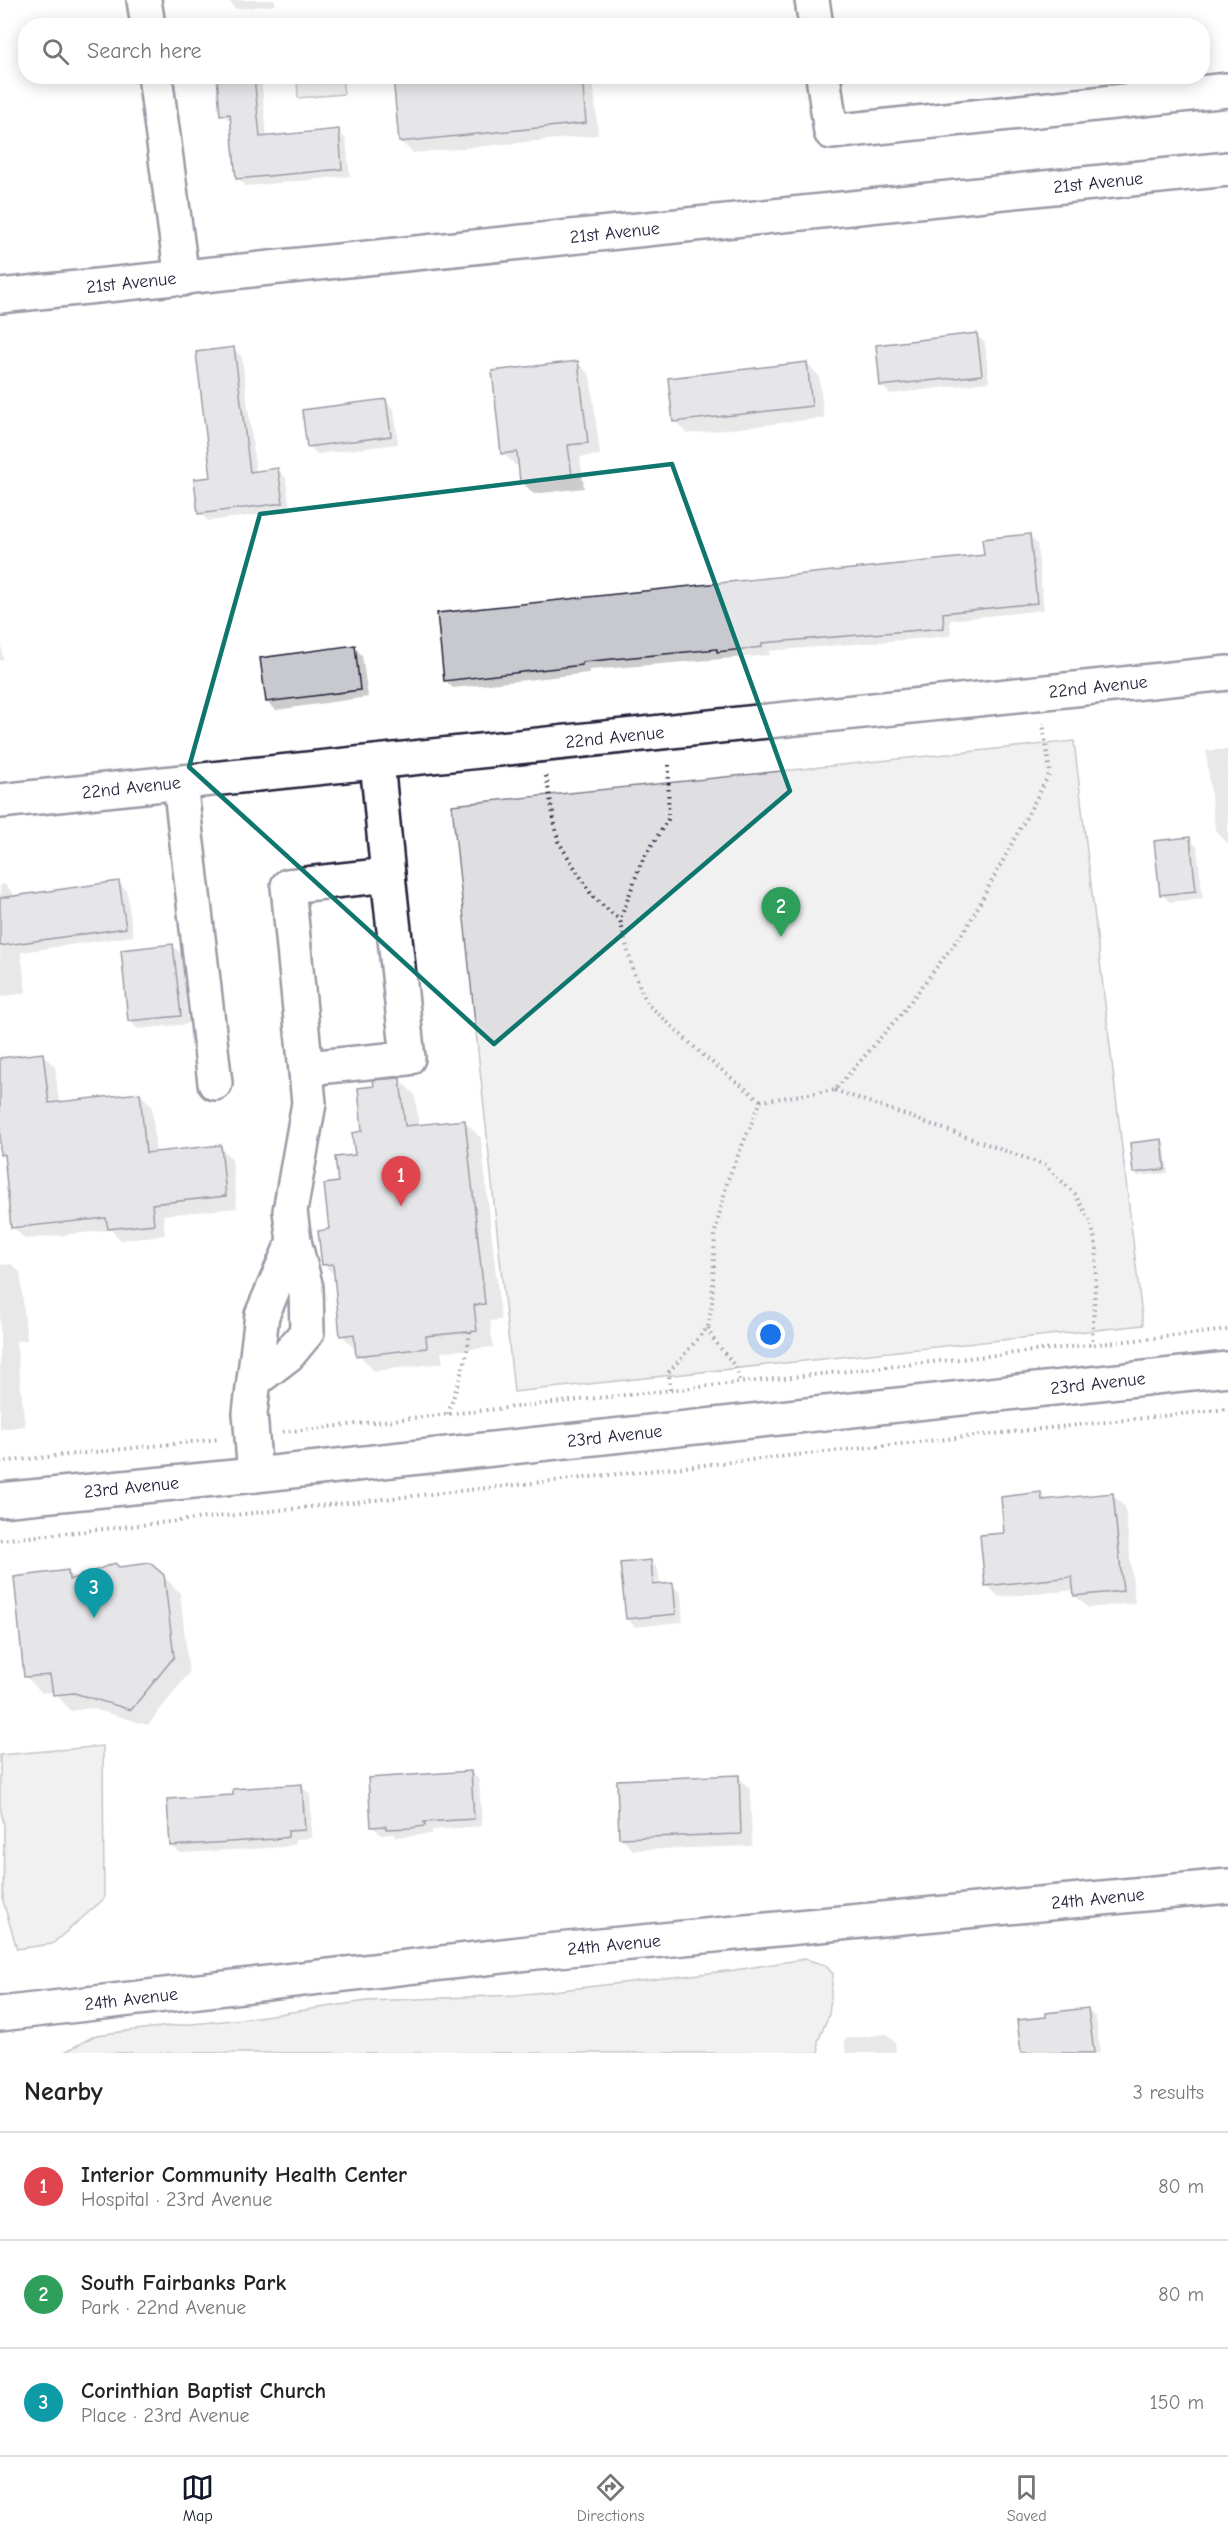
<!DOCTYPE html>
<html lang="en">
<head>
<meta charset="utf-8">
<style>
	:root { --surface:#fff; --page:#f2f2f2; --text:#222; --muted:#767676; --line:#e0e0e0; --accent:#111827 }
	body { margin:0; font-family:"Comic Neue",sans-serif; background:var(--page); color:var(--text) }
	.you { position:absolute; left:771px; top:1335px; width:21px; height:21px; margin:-15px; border:4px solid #fff; border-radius:50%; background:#1a73e8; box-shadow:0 0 0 9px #1a73e833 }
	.badge { display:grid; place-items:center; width:39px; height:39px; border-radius:50%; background:var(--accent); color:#fff; font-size:20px; font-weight:700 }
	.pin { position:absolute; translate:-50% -50px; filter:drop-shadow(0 2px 3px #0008) }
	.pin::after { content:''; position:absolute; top:32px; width:21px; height:18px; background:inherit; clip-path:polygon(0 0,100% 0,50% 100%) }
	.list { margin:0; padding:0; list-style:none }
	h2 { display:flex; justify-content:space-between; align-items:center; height:78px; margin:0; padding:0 24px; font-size:26px }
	h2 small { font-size:20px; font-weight:400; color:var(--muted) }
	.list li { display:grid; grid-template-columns:39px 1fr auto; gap:18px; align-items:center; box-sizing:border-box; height:108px; padding:0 24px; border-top:2px solid var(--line) }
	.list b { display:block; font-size:22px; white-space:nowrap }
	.list p { margin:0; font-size:20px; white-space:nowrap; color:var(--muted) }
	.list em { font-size:20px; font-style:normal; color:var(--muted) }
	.icon { flex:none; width:33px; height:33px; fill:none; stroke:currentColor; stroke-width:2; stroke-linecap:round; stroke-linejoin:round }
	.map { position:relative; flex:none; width:1228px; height:2053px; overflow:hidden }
	.search { position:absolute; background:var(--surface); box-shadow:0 3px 15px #0003; left:18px; right:18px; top:18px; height:66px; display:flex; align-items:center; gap:15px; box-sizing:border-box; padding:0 21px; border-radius:24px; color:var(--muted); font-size:22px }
	.sheet { height:402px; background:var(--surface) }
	nav { display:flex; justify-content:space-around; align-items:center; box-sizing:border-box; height:84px; border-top:2px solid var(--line); background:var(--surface); font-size:16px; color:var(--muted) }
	nav a { display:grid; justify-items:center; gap:3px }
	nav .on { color:var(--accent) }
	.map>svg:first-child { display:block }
	.green { fill:#dfdfe2; stroke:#80808e; stroke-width:1.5 }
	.shadow { fill:#0003 }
	.building { fill:#c8c8cf; stroke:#22223b; stroke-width:1.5 }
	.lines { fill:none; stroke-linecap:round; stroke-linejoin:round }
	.minor-casing { stroke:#22223b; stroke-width:38 }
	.path { stroke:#22223b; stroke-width:4; stroke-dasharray:1.5 4.5; stroke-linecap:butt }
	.minor { stroke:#fff; stroke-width:33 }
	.marked { fill:none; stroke:#0f766e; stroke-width:4.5; stroke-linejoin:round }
	.labels { text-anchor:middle; stroke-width:4.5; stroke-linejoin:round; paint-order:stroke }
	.street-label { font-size:18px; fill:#22223b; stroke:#fff }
</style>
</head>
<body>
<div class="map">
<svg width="1228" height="2053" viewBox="0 0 1228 2053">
	<rect width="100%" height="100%" fill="#fff"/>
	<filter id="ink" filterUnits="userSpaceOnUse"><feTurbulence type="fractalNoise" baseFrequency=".0167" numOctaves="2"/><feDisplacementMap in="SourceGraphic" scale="12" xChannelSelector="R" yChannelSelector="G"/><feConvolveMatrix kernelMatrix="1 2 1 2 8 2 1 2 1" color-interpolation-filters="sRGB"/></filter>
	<g filter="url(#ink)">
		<g class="green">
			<path d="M 297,77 L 342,77 L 344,94 L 298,98 Z"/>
			<path d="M 1074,741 L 1143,1325 L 514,1392 L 452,805 Z"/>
			<path d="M 103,1746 L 104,1899 L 52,1944 L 17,1949 L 3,1901 L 4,1825 L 0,1806 L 0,1755 Z"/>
			<path d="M 805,1959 L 825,1965 L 833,1974 L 829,2015 L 818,2041 L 819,2053 L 63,2053 L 96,2035 L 151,2028 L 243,2019 L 367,2001 L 517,1995 L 735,1970 Z"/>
		</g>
		<g class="shadow">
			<path d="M 228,0 L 275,0 L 275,5 L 236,9 Z"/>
			<path d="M 218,76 L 261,76 L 267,138 L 338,131 L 346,139 L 350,176 L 246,186 L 238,178 L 232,122 L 222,114 Z"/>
			<path d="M 394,76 L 593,76 L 598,135 L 413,153 L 400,141 Z"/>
			<path d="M 976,335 L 985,343 L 989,382 L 890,394 L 882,386 Z"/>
			<path d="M 234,349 L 242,357 L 256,473 L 278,470 L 286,478 L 290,511 L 208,521 L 200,513 L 213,478 Z"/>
			<path d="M 578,363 L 590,375 L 600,455 L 580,457 L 584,488 L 534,494 L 522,482 L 520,465 L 515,465 L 503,453 Z"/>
			<path d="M 807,363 L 819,376 L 824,418 L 687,434 L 675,421 Z"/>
			<path d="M 385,401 L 394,409 L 398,444 L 317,454 L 309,446 Z"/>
			<path d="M 1029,535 L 1037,544 L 1044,610 L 950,620 L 951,636 L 769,651 L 770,655 L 589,670 L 589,673 L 453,688 L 445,680 L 986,556 Z"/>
			<path d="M 0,633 L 3,660 L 0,660 Z"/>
			<path d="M 354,647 L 362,655 L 368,697 L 276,710 L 267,702 Z"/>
			<path d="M 1228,749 L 1228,843 L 1227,843 L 1215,830 L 1206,751 Z"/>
			<path d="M 1189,838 L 1197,847 L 1203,898 L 1170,902 L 1162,894 Z"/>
			<path d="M 119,883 L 127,891 L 133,936 L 21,952 L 26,993 L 0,997 L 0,885 L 4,884 L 12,892 L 13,898 Z"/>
			<path d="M 173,946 L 181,954 L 188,1024 L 138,1029 L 130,1021 Z"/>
			<path d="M 43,1055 L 55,1067 L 59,1103 L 140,1094 L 152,1106 L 156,1154 L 220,1147 L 232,1159 L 237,1208 L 163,1215 L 165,1235 L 121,1240 L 111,1230 L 25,1239 L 13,1227 L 6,1159 L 1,1154 L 0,1059 Z"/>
			<path d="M 399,1079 L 415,1095 L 419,1126 L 465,1122 L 481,1138 L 501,1320 L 490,1321 L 493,1347 L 441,1352 L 443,1363 L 374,1371 L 342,1335 L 336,1277 L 323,1264 L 339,1184 L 356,1156 L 376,1087 Z"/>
			<path d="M 1161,1140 L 1165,1144 L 1168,1173 L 1138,1176 L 1135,1172 Z"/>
			<path d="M 11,1264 L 20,1272 L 27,1340 L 16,1341 L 25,1426 L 0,1429 L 0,1265 Z"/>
			<path d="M 1041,1494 L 1048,1501 L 1113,1495 L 1125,1507 L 1135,1603 L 1088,1608 L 1075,1595 L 1075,1590 L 999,1597 L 987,1585 L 1006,1534 Z"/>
			<path d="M 650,1561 L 658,1569 L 660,1586 L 672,1585 L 681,1593 L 683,1622 L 635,1627 L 627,1618 Z"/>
			<path d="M 118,1568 L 163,1576 L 180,1593 L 189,1673 L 148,1725 L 91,1708 L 71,1711 L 54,1692 L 42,1693 L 26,1677 L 68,1572 L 75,1579 Z"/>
			<path d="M 471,1772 L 479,1780 L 482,1826 L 432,1830 L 432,1834 L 396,1837 L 393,1834 L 381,1835 L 373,1827 Z"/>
			<path d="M 738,1777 L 750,1789 L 752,1846 L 633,1850 L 620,1837 Z"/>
			<path d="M 301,1786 L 310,1794 L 312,1838 L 295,1839 L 296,1844 L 284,1847 L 180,1853 L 171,1845 L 235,1797 Z"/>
			<path d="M 1088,2010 L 1096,2018 L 1100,2053 L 1023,2053 L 1048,2018 Z"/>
			<path d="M 887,2034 L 895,2042 L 896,2053 L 846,2053 L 844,2039 Z"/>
		</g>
		<g class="building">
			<path d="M 217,76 L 254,76 L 260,137 L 339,129 L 342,169 L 236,179 L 230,114 L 220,115 Z"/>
			<path d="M 393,76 L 582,76 L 586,123 L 399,142 Z"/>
			<path d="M 977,333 L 982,375 L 880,386 L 876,345 Z"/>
			<path d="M 234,347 L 250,472 L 278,468 L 283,503 L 198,514 L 194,479 L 211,477 L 196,352 Z"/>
			<path d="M 578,361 L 588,443 L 568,445 L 572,476 L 520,482 L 517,452 L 501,454 L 492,371 Z"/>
			<path d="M 807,362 L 812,406 L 673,422 L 668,378 Z"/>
			<path d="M 386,399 L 391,436 L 307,447 L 302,410 Z"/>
			<path d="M 1030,534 L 1037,603 L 943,613 L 944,628 L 762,643 L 762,647 L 717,652 L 717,649 L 582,662 L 582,665 L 444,681 L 437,613 L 984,555 L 982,539 Z"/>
			<path d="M 355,645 L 360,690 L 266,702 L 260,658 Z"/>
			<path d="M 1190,837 L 1196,891 L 1160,895 L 1154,841 Z"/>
			<path d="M 119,881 L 126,928 L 0,946 L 0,898 Z"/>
			<path d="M 173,944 L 181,1016 L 128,1021 L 121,950 Z"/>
			<path d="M 43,1053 L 49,1103 L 140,1093 L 146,1153 L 221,1145 L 226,1196 L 152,1204 L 154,1224 L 108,1229 L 106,1218 L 11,1228 L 4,1154 L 0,1155 L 0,1058 Z"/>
			<path d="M 400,1078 L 405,1126 L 465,1120 L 485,1304 L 474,1305 L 477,1331 L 426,1336 L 427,1348 L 356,1356 L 354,1334 L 340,1336 L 333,1264 L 322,1265 L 318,1231 L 329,1229 L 324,1184 L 338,1182 L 335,1157 L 355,1155 L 352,1133 L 362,1131 L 358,1088 L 374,1086 L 373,1080 Z"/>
			<path d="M 1162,1139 L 1165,1169 L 1133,1173 L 1130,1143 Z"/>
			<path d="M 1041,1492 L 1042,1500 L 1113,1493 L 1123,1591 L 1074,1596 L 1072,1577 L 985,1586 L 980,1535 L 1004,1533 L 1001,1497 Z"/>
			<path d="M 651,1560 L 653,1585 L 673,1583 L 676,1614 L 626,1619 L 620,1563 Z"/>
			<path d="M 115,1563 L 119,1567 L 150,1563 L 164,1575 L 174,1657 L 131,1710 L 74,1693 L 53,1695 L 50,1675 L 24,1677 L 14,1577 L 68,1570 L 69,1580 Z"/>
			<path d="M 471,1771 L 474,1819 L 424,1822 L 425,1826 L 411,1828 L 386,1829 L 386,1826 L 371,1827 L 368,1778 Z"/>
			<path d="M 739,1775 L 741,1834 L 619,1838 L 617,1780 Z"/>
			<path d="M 302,1784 L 305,1830 L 288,1831 L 288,1837 L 275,1839 L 170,1846 L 167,1799 L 233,1795 L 233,1789 Z"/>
			<path d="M 1088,2008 L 1094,2053 L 1021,2053 L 1017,2020 L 1046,2017 L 1046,2013 Z"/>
		</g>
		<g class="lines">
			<g class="minor-casing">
				<g id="minor">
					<path d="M 144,0 L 148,26"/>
					<path d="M 812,0 L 816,26"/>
					<path d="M 155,76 L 182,279"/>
					<path d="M 823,76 L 831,132 L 1228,90"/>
					<path id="s1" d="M 0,296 L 1228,169"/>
					<path d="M 180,783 L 215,1083"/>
					<path id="s2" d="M 0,801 L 1228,673"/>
					<path d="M 307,1068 L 408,1058 L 388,875"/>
					<path d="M 254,1381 L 288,1355 L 307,1332 L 306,1288 L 294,1241"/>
					<path d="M 255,1475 L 250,1413 L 262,1315 L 294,1241 L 290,1211 L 309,1103 L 288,886 L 388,875 L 377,762"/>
					<path id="s3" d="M 0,1500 L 255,1475 L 1228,1369"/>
					<path id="s4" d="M 0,2014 L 537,1952 L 1228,1886"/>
				</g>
			</g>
			<g class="path">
				<path d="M 669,765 L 668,819 L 641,863 L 620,920 L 633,971 L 647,1003 L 705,1057 L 761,1101"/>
				<path d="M 546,776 L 558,841 L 593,897 L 620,920"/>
				<path d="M 835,1090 L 1045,1165 L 1075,1194 L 1091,1223 L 1097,1249 L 1092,1345"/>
				<path d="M 708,1328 C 715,1349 738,1360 740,1383"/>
				<path d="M 670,1390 L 669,1372 L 708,1327 L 712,1305 L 715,1232 L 728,1179 L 761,1101 L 835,1090 L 902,1013 L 967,927 L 1050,773 L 1043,723"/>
				<path d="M 448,1414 L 466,1358 L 470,1332"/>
				<path d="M 283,1432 L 1228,1330"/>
				<path d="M 0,1462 L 219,1439"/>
				<path d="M 0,1540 L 1228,1409"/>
			</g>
			<use href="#minor" class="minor"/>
		</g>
	</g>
	<path d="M0 0H1228V2053H0ZM 672,464 L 790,791 L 494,1044 L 189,767 L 260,514 Z" fill="#fff" fill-opacity=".55" fill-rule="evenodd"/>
	<path class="marked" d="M 672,464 L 790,791 L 494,1044 L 189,767 L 260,514 Z"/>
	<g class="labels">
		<g class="street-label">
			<text dy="6" stroke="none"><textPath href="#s1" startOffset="1104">21st Avenue</textPath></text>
			<text dy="6" stroke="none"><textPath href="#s1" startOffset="618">21st Avenue</textPath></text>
			<text dy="6" stroke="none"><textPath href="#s1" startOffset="132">21st Avenue</textPath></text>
			<text dy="6" stroke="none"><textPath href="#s2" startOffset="1104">22nd Avenue</textPath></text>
			<text dy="6" stroke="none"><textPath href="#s2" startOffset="618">22nd Avenue</textPath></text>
			<text dy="6" stroke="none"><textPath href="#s2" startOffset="132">22nd Avenue</textPath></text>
			<text dy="6" stroke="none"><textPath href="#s3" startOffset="1104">23rd Avenue</textPath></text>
			<text dy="6" stroke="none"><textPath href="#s3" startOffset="618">23rd Avenue</textPath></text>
			<text dy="6" stroke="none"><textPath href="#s3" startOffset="132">23rd Avenue</textPath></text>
			<text dy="6" stroke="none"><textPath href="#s4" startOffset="1104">24th Avenue</textPath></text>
			<text dy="6" stroke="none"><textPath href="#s4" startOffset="618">24th Avenue</textPath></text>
			<text dy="6" stroke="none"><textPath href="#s4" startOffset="132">24th Avenue</textPath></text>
		</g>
	</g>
</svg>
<div class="you"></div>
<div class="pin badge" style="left:401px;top:1206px;background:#e0444e">1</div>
<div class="pin badge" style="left:781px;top:937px;background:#2e9e5b">2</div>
<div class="pin badge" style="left:94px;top:1618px;background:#0f9aa8">3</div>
<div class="search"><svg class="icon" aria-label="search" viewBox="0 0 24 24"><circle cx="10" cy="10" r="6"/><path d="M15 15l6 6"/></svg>Search here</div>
</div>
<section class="sheet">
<h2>Nearby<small>3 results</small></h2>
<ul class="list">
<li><span class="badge" style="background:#e0444e">1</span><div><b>Interior Community Health Center</b><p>Hospital · 23rd Avenue</p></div><em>80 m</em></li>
<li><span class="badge" style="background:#2e9e5b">2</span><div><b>South Fairbanks Park</b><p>Park · 22nd Avenue</p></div><em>80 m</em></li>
<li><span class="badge" style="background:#0f9aa8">3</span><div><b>Corinthian Baptist Church</b><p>Place · 23rd Avenue</p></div><em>150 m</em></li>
</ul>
</section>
<nav>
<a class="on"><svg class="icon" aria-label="map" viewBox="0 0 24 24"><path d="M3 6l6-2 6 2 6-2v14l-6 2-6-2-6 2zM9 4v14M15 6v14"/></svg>Map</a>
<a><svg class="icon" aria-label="directions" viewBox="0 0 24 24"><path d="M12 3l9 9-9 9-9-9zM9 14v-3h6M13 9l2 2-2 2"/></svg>Directions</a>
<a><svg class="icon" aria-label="saved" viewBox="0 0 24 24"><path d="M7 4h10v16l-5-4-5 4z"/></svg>Saved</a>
</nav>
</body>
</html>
